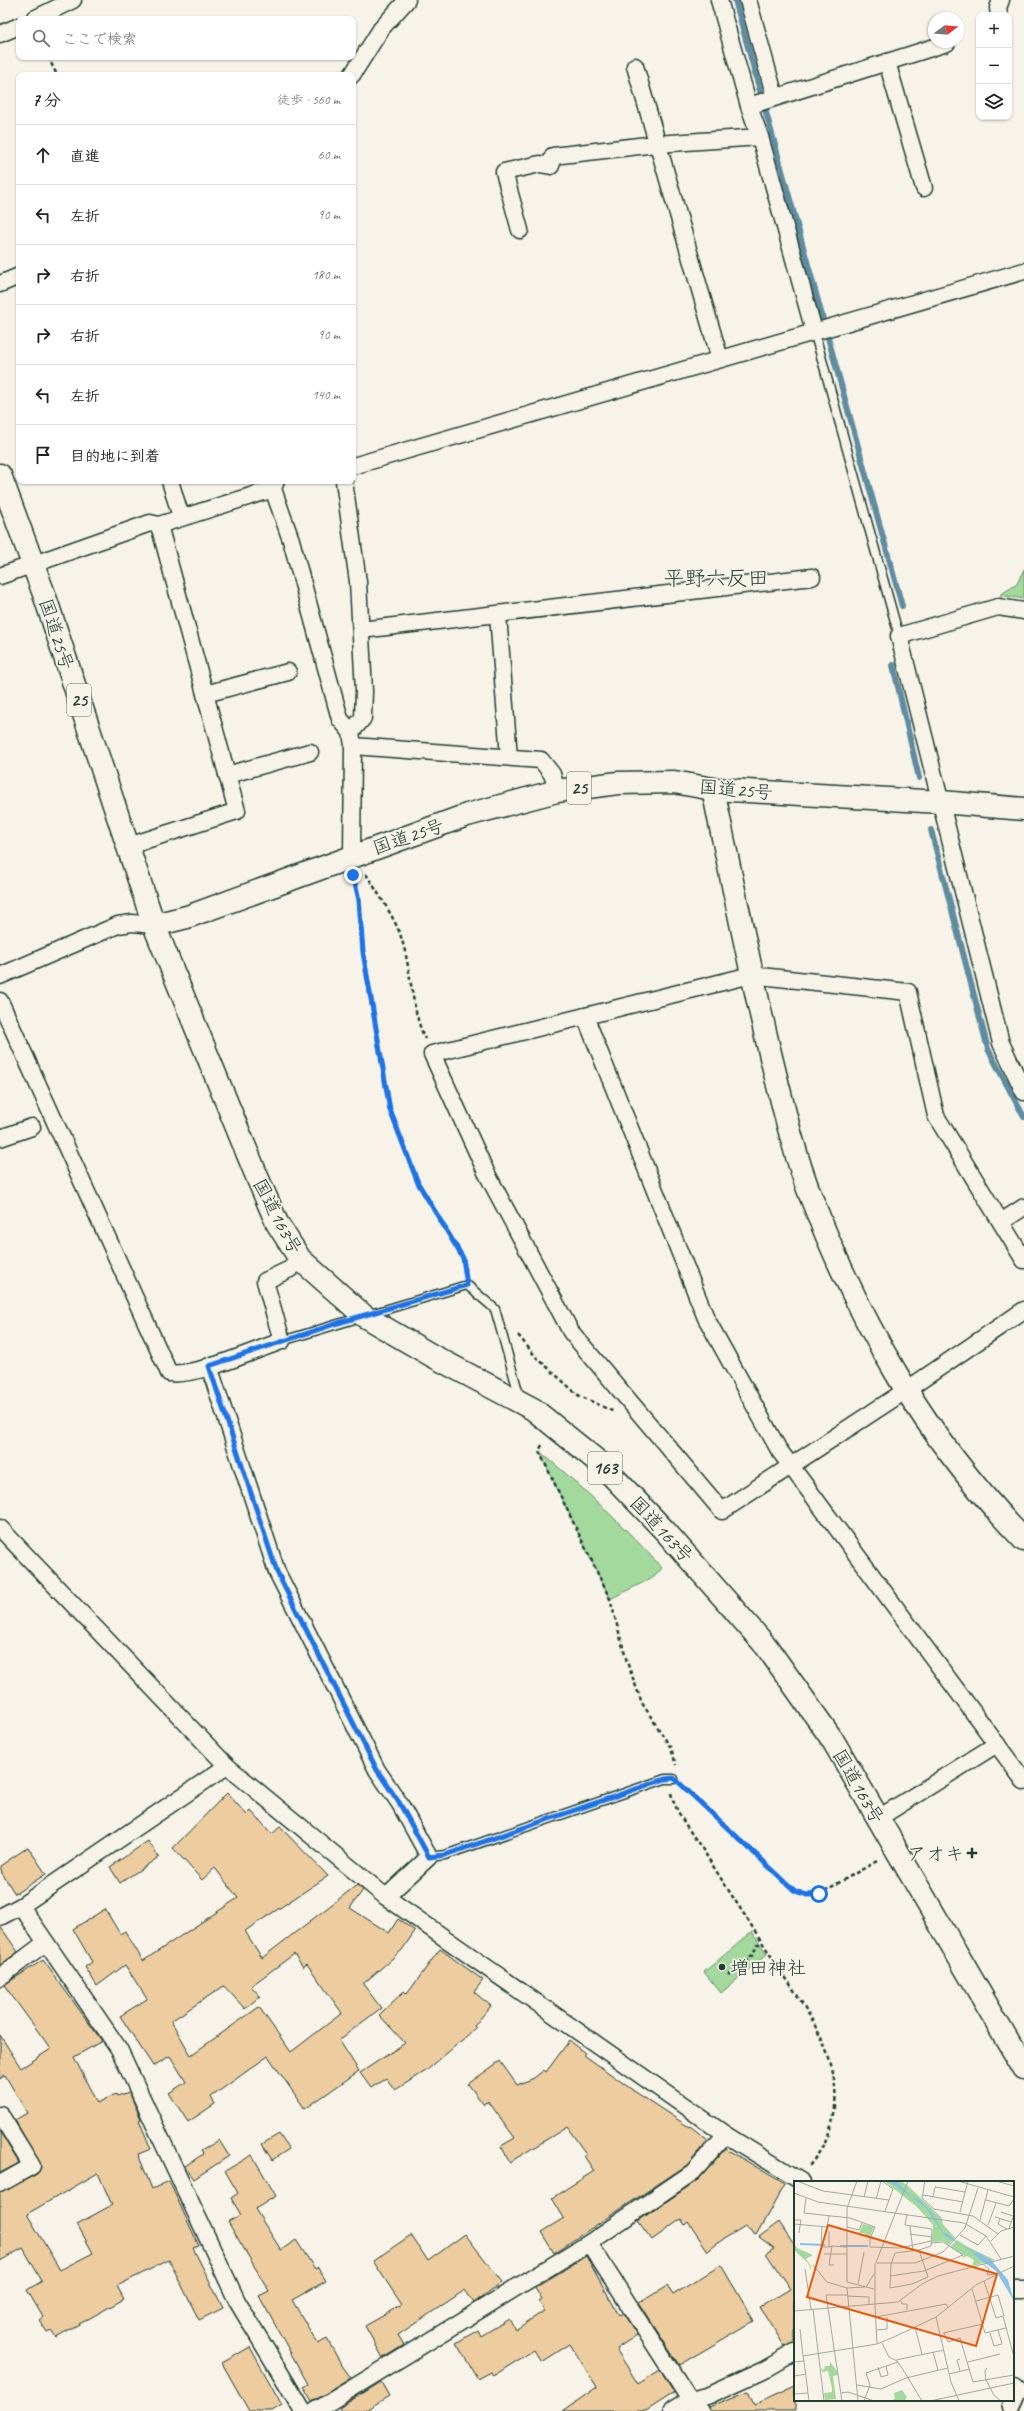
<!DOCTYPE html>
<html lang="ja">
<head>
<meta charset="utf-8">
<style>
	:root { --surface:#fff; --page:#f6f6f6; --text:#202124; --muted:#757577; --line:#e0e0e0 }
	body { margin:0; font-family:Caveat,"Klee One",sans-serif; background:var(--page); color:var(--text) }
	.controls { position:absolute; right:12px; top:12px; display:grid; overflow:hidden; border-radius:8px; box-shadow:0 1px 3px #0004 }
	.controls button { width:36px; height:36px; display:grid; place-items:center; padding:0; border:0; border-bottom:1px solid var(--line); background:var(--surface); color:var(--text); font:20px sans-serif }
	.compass { position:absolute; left:928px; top:12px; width:36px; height:36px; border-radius:50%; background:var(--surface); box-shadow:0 1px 3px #0004; rotate:74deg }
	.stop { position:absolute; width:12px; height:12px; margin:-9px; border:3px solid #1a73e8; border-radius:50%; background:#fff }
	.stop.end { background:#1a73e8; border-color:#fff; box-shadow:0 1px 4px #0008 }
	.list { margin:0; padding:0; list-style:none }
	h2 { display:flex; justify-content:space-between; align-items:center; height:52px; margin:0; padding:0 16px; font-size:17px }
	h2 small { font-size:13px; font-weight:400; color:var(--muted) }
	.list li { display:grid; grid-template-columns:26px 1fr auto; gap:12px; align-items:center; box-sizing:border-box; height:60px; padding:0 16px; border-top:1px solid var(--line) }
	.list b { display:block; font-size:15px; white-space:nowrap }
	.list em { font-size:13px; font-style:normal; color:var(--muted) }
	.icon { flex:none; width:22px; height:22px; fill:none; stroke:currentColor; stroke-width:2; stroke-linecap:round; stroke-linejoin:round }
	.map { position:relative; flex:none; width:1024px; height:2411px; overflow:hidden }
	.search { position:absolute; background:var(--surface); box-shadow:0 1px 3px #0004; left:16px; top:16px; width:340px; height:44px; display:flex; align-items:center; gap:10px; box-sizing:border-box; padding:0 14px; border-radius:8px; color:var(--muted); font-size:15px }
	.panel { position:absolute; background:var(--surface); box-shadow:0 1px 3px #0004; left:16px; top:72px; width:340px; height:412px; border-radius:8px }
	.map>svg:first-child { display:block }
	.park { fill:#a3d99d; stroke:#618b68 }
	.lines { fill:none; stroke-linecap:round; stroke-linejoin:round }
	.stream { stroke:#5f8c9f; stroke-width:6 }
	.building { fill:#edcc9f; stroke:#1f3d34; fill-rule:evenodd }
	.lane-casing { stroke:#1f3d34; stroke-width:11 }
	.street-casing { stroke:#1f3d34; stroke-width:19 }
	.secondary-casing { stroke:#1f3d34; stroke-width:25 }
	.highway-casing { stroke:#1f3d34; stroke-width:25 }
	.path { stroke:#1f3d34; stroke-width:2.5; stroke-dasharray:4 3; stroke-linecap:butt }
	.lane { stroke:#f7f3e8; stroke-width:8 }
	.street { stroke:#f7f3e8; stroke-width:16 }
	.secondary { stroke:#f7f3e8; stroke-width:22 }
	.highway { stroke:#f7f3e8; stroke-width:22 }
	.route { stroke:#1a73e8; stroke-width:5 }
	.poi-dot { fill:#1f3d34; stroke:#f7f3e8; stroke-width:1.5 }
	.labels { text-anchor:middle; stroke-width:3.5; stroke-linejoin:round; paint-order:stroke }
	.shield { fill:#f7f3e8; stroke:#60746a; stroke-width:1 }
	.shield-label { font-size:18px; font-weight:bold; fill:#1f3d34 }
	.street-label { font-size:19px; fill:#1f3d34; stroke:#f7f3e8 }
	.poi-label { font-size:19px; fill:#1f3d34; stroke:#f7f3e8; text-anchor:end }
	.quarter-label { font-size:21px; fill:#1f3d34; stroke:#f7f3e8 }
	.inset-river { fill:none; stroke:#89c0e7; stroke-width:2 }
	.inset-road { fill:none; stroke:#a1aaa0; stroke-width:1 }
	.view { fill:#e8590c; fill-opacity:0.15; stroke:#e8590c; stroke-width:2 }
	.inset-edge { fill:none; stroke:#1f3d34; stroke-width:2 }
</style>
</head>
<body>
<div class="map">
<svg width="1024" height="2411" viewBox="0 0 1024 2411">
	<rect width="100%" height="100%" fill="#f7f3e8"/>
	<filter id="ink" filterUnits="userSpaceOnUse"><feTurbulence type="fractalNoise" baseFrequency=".025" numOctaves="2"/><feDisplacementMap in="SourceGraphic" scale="8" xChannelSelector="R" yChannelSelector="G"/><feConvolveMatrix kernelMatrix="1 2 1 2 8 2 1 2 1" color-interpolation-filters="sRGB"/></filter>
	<g filter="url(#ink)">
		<g class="park">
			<path d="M 1024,569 L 1024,599 L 1000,595 L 1017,584 Z"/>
			<path d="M 539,1451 C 583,1487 624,1526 662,1568 L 654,1577 L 610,1599 Z"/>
			<path d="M 752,1932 L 767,1954 L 721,1993 L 704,1972 Z"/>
		</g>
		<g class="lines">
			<g class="stream">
				<path d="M 735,0 L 902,606"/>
				<path d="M 893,665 L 919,778"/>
				<path d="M 931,830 L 988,1049 L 1024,1117"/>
			</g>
		</g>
		<g class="building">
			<path d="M 227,1793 L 247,1815 L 251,1811 L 272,1834 L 280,1827 L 328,1876 L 245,1931 L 262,1958 L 357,1885 L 363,1890 L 350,1908 L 389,1933 L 398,1919 L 415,1931 L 402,1950 L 363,1984 L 381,2008 L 339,2040 L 359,2071 L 305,2109 L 268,2056 L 211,2097 L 215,2104 L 188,2122 L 169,2093 L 186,2082 L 170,2056 L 153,2066 L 120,2016 L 147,1999 L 125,1965 L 97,1986 L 85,1967 L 92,1962 L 73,1929 L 105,1909 L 120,1934 L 125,1931 L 143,1961 L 238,1898 L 215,1868 L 202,1880 L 173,1848 ZM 294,1954 L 303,1967 L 307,1964 L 342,2013 L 291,2052 L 259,2007 L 191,2055 L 171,2021 L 224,1986 L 245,2009 L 260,1996 L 251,1986 Z"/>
			<path d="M 148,1841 L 159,1857 L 120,1883 L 110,1867 Z"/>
			<path d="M 28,1847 L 46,1874 L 15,1894 L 0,1870 L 0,1866 Z"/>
			<path d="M 0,1926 L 18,1952 L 0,1965 Z"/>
			<path d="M 440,1949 L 483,1980 L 474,1992 L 491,2006 L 474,2026 L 476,2028 L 426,2071 L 395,2090 L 386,2078 L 371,2088 L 360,2073 L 405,2043 L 379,2015 L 404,1991 L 407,1994 Z"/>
			<path d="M 43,1960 L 102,2041 L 74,2057 L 97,2103 L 116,2094 L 117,2096 L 129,2092 L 141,2119 L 139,2120 L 151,2149 L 138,2154 L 152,2189 L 169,2181 L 199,2246 L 193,2248 L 223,2308 L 199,2320 L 169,2260 L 117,2286 L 124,2299 L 56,2337 L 51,2330 L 47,2332 L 39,2320 L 43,2317 L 27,2290 L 42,2281 L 23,2248 L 0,2261 L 0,2193 L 37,2174 L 41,2166 L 15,2120 L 27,2113 L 5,2075 L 0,2079 L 0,2035 L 21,2068 L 51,2049 L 4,1985 ZM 98,2173 L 112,2205 L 77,2224 L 93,2253 L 60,2270 L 27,2214 Z"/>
			<path d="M 569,2041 L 585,2053 L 584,2055 L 634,2091 L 689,2127 L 690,2126 L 708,2140 L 687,2165 L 554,2253 L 541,2232 L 564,2218 L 552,2198 L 594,2171 L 584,2156 L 587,2155 L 567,2127 L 510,2162 L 501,2146 L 515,2138 L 488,2101 L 484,2105 L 468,2084 L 500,2061 L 517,2085 L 534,2078 L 544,2070 L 546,2072 Z"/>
			<path d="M 0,2132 L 19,2163 L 0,2173 Z"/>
			<path d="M 279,2134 L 289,2149 L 272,2160 L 262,2144 Z"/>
			<path d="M 219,2140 L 229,2156 L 194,2179 L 185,2166 L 203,2154 L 201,2151 Z"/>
			<path d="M 726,2149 L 785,2184 L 756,2235 L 745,2226 L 722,2240 L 708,2251 L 688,2222 L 685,2225 L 681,2219 L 652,2240 L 638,2221 L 698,2180 Z"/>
			<path d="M 252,2155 L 276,2196 L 255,2209 L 281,2250 L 296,2240 L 315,2269 L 318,2267 L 326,2281 L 292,2300 L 318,2344 L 327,2339 L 341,2364 L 351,2378 L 312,2402 L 303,2387 L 308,2384 L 259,2296 L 269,2291 L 228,2222 L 241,2215 L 231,2198 L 238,2193 L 225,2171 Z"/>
			<path d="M 779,2222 L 795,2246 L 795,2343 L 785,2347 L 760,2307 L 790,2289 L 766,2253 L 774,2248 L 759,2237 Z"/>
			<path d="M 465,2234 L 502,2282 L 474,2303 L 465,2290 L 398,2335 L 404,2345 L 383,2358 L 365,2326 L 402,2305 L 373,2261 L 411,2235 L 428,2261 Z"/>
			<path d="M 586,2256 L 619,2315 L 623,2313 L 637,2335 L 616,2349 L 638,2384 L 660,2370 L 674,2393 L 646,2411 L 563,2411 L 597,2387 L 570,2344 L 542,2362 L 534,2350 L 493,2376 L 491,2372 L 478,2379 L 456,2343 L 478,2330 L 481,2336 L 509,2319 L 515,2330 L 544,2311 L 539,2302 L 542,2300 L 535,2288 Z"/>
			<path d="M 721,2265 L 754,2321 L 679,2365 L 639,2303 L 667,2286 L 673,2295 Z"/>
			<path d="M 250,2347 L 282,2405 L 272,2411 L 249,2411 L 222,2363 Z"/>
			<path d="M 381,2382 L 389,2396 L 364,2411 L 341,2411 L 339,2408 Z"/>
			<path d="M 795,2386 L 795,2411 L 710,2411 L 709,2407 L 748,2391 L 754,2405 Z"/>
		</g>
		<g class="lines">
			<g class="lane-casing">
				<g id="lane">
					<path d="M 814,331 L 899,636"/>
					<path d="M 282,1341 L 467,1285 L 495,1309 L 520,1398"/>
					<path d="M 429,1857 L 445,1855 L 665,1779 L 674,1779"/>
				</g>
			</g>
			<g class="street-casing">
				<g id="street">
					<path d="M 748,0 L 775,97"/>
					<path d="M 999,15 L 998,8 L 1001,0"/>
					<path d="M 34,19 L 73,0"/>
					<path d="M 0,34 L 19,26"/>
					<path d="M 887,62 L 924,188"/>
					<path d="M 635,66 L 720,359"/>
					<path d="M 352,75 L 381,29 L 407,0"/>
					<path d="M 749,106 L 947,43"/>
					<path d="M 760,137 L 814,331"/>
					<path d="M 520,230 L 504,172 L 540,164 L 551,166 L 553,156 L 656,144 L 760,137 L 749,106 L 719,0"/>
					<path d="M 0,284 L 19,276"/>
					<path d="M 353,466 L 1024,271"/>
					<path d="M 170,481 L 181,517"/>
					<path d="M 276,481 L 273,489 L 291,540 L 340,719 L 351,732 L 353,746 L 352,856"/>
					<path d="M 344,481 L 358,582 L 364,691 L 363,718 L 351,732"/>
					<path d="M 0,576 L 150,523 L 159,525 L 273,489"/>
					<path d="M 1024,611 L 998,607 L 899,636 L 1001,1043 L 1024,1092"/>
					<path d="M 498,615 L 509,757"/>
					<path d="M 361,630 L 812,577"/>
					<path d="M 205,694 L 288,672"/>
					<path d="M 353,746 L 541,760 L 552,774 L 557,791"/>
					<path d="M 227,775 L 310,752"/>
					<path d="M 128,846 L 237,811 L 159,525"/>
					<path d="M 0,976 L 118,925 L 132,923 L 154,925"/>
					<path d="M 0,1001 L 169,1373 C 196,1377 255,1350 282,1341 L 265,1281 L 290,1269 L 300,1259"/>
					<path d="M 585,1016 L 706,1318 L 779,1450 L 1024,1781"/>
					<path d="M 0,1138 L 32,1127"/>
					<path d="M 1001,1222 L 1024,1207"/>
					<path d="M 1024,1260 L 936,1116 L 908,992 L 751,975 L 432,1054 L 486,1172 L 571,1332 L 722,1511 L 905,1391 L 1024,1310"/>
					<path d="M 209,1366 L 277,1572 L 377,1770 L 400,1804 L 429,1857 L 386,1897"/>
					<path d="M 0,1528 L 227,1766 L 386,1897 L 726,2135 L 802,2182"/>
					<path d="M 877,1819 L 997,1744"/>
					<path d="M 21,1906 L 119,2049 L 237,2301 L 303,2411"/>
					<path d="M 0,1917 L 21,1906 L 227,1766"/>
					<path d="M 0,1977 L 45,1943"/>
					<path d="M 0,2114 L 32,2166 L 0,2184"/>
					<path d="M 589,2243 L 690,2400 L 701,2411"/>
					<path d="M 1013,2288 L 1024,2288"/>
					<path d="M 1011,2408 L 1018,2392 L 1013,2387"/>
					<path d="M 315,2411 L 589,2243 L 693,2172 L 726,2135"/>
					<path d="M 672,2411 L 690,2400 L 707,2396 L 764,2370 L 795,2352"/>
				</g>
			</g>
			<g class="secondary-casing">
				<path id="secondary" d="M 713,789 C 731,877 749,965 770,1053 C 782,1101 793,1151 811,1197 C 861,1326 927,1440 1024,1540"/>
			</g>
			<g class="highway-casing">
				<g id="highway">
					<path d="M 0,475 L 44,594 L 154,925 L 258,1179 L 277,1223 L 300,1259 L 364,1316 L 431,1355 L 533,1409 L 601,1464 L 665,1531 L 766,1646 L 832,1739 L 1024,2069"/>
					<path d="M 154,925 L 187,917 L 467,815 L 557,791 L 618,783 L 674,782 L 713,789 L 941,802 L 1024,809"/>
				</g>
			</g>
			<g class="path">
				<path d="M 48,57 L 57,75"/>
				<path d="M 366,874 C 377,892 393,915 400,934 C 412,968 410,1006 425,1039"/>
				<path d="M 354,878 L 359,900 L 363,952 L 390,1110 L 418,1183 L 463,1258 L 465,1272"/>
				<path d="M 518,1335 L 536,1357 L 578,1395 L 614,1412"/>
				<path d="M 542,1445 L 539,1451 L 610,1599 L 627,1662 L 642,1703 L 671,1748 L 676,1765"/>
				<path d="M 685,1788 L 795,1891 L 807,1895 L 819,1894 L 877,1861"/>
				<path d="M 671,1793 C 676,1814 693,1835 705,1853 C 726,1887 748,1920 769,1953 C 812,2017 870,2092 809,2166"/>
				<path d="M 728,1975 L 753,1955 L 757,1945 L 762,1942"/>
			</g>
			<use href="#lane" class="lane"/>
			<use href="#street" class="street"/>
			<use href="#secondary" class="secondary"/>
			<use href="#highway" class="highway"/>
		</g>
	</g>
	<g class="lines" filter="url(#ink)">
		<path class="route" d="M 353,875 L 359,900 L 363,952 L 390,1110 L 418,1183 L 463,1258 L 467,1285 L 338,1323 L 209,1366 L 277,1572 L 377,1770 L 400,1804 L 429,1857 L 445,1855 L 665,1779 L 674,1778 L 795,1891 L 807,1895 L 819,1894"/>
	</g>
	<g class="poi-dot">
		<path d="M970 1847h4v4h4v4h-4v4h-4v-4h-4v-4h4z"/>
		<circle cx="722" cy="1967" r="4"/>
	</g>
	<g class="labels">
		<g class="shield">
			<rect x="67" y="684" width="24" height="32" rx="3"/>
			<rect x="567" y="772" width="24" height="32" rx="3"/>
			<rect x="588" y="1452" width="34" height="32" rx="3"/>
		</g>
		<g class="shield-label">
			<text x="79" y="706">25</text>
			<text x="579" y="794">25</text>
			<text x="605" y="1474">163</text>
		</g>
		<g class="street-label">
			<text transform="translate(57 634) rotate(72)" y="7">国道25号</text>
			<text transform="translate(736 789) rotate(5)" y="7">国道25号</text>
			<text transform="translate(408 836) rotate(-19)" y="7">国道25号</text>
			<text transform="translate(278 1216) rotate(62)" y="7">国道163号</text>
			<text transform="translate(662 1529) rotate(47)" y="7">国道163号</text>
			<text transform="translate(859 1786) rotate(60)" y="7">国道163号</text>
		</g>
		<g class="poi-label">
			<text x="964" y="1860">アオキ</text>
			<text x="730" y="1974" text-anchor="start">増田神社</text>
		</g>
		<g class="quarter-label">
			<text x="716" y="585">平野六反田</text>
		</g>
	</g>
	<g transform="translate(794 2181)">
		<rect width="220" height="220" fill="#f7f3e8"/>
		<path d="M 0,62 L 3,67 L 19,74 L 12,78 L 17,85 L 17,89 L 14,82 L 0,69 ZM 108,209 L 113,216 L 110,220 L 95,220 L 101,218 L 100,212 Z" fill="#a3d99d"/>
		<path d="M 36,181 L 43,190 L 44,194 L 39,195 L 42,218 L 31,219 L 30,212 L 38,211 L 38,207 L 34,190 L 28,191 L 27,187 L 30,189 L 31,185 L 36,185 Z" fill="#a3d99d"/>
		<path d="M 90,0 L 107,0 L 114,5 L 147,36 L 149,43 L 161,57 L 154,64 L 149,60 L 138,61 L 139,44 L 123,26 ZM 69,43 L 80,46 L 75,58 L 70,52 L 65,52 ZM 163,59 L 174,66 L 201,79 L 178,85 L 180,79 L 173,75 L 168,77 L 170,74 L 156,66 Z" fill="#a3d99d"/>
		<path d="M 95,0 L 102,0 L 118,16 L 126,19 L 139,33 L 149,52 L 154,53 L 166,64 L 179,69 L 180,73 L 183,71 L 197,79 L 214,99 L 220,120 L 202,90 L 179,73 L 178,70 L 173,68 L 150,54 L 132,27 Z" fill="#89c0e7"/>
		<path class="inset-river" d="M 6,63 L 31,64M 46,65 L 74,65"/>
		<path class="inset-road" d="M 3,0 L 29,10 L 95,19M 63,0 L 53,27 L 53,101 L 80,108M 88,0 L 99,8 L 91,30M 131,0 L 128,17 L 140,28 L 179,35 L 204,53M 164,0 L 220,16M 202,0 L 220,5M 0,12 L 24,21 L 170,42 L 192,55 L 207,78M 129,14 L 169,21M 70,16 L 74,0M 139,16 L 141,6 L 171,11M 12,17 L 10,32 L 56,37 L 81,46 L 76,58 L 76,66 L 106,67 L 137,60M 82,18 L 87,0M 192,19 L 215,25 L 220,18M 166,31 L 174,0M 207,31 L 219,35M 113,33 L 111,44 L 138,48 L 137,65 L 125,69M 201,36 L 217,41M 206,38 L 204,43 L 213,48M 0,39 L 7,39 L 5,52M 186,39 L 194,9M 0,43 L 33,46 L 35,35M 194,44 L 202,22M 28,45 L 27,66 L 35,66M 116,45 L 119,70M 53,46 L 65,49 L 68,42M 215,47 L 220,34M 35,50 L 35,66 L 38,65 L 35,84 L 40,84M 116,53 L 138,56M 166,54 L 184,64 L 192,55M 197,60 L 207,50 L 220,46M 38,65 L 53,66M 125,69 L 134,96 L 118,103 L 96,107 L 97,83 L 101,72 ZM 30,73 L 53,73M 83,82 L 121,82 L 149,71 L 171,47 L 184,7M 189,83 L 195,88 L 193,94 L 202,93M 19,84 L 33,101 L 53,107 L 71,106M 11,88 L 17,128M 96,95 L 130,90 L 169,74 L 149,61 L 137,62M 190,100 L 202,137 L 209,135 L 220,176M 64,103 L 70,71M 72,106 L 80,93M 53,107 L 64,220M 178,108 L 191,152 L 212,147M 53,115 L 75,116 L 75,123M 107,120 L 108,123 L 113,123 L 113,129M 182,120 L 204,114 L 210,135M 81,124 L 83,163M 81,124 L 81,84 L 114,0M 19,128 L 30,220M 0,130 L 104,121 L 128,103 L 144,95 L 220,75M 82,136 L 152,123 L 154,127M 142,136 L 157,201 L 165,220M 121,146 L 128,173M 6,148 L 9,175M 83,149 L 93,148 L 93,136M 149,152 L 189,143M 150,152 L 154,161 L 166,157 L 179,201 L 220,194M 196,152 L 200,165 L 208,163 L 204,149M 88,162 L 95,176 L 103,180 L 108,187 L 128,220M 139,171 L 144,189M 102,179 L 150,169M 10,180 L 15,220M 0,181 L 10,180 L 9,175 L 83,163 L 100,156 L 142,136 L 182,104 L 220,85M 174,181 L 206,173M 84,186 L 87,196 L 94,194 L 92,185M 193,187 L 191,190 L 192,199 L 200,214 L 207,220M 166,190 L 163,179 L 166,178M 155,193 L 176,188M 0,195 L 12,193M 63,204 L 87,208 L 112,197 L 154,187M 47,212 L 54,211 L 80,220M 0,213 L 14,212M 48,220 L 32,114 L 53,114M 70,220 L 76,204 L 72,192 L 104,181M 136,220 L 220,202"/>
		<path class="view" d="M 34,44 L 203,93 L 182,165 L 13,116 Z"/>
		<rect width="220" height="220" class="inset-edge"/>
	</g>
</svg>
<div class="controls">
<button>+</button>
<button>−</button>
<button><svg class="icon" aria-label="layers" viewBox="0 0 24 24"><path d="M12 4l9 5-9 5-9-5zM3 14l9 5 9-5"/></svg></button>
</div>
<svg class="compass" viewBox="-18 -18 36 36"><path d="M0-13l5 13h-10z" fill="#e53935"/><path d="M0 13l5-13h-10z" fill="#757577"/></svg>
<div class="stop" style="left:819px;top:1894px"></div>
<div class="stop end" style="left:353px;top:875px"></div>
<div class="search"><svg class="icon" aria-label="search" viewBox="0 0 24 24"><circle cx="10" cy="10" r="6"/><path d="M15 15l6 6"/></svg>ここで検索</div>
<section class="panel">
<h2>7 分<small>徒歩 · 560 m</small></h2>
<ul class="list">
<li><svg class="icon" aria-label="ahead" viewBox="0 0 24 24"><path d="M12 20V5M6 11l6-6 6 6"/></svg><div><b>直進</b></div><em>60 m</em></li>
<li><svg class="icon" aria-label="left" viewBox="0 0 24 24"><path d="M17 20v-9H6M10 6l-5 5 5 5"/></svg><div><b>左折</b></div><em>90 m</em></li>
<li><svg class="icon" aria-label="right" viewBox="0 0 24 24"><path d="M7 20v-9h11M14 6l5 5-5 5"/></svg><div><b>右折</b></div><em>180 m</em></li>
<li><svg class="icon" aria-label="right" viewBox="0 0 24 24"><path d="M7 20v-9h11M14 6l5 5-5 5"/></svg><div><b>右折</b></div><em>90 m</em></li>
<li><svg class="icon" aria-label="left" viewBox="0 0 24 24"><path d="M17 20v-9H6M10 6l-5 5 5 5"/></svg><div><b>左折</b></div><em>140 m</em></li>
<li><svg class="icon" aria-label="arrive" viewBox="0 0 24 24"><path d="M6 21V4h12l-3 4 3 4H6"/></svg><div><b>目的地に到着</b></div></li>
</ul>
</section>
</div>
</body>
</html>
